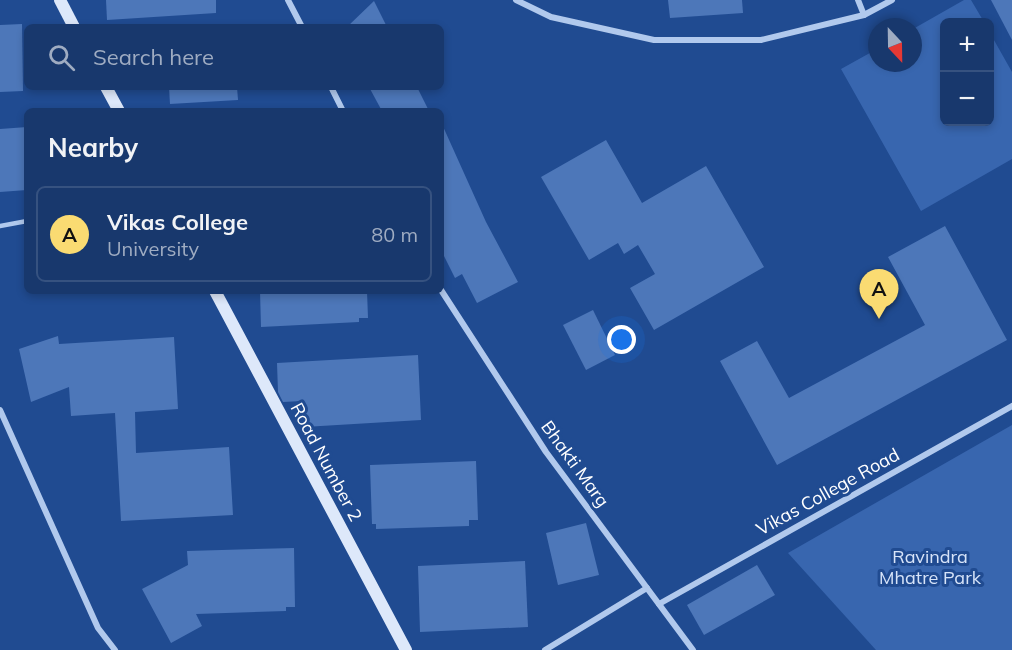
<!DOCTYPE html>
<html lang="en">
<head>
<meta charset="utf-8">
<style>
	:root { --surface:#18386d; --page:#254375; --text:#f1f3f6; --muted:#9facc2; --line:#365280; --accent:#fadb72 }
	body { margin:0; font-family:Mulish,sans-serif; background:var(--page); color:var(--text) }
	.controls { position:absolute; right:18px; top:18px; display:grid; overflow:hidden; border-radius:9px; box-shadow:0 3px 9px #0003 }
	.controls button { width:54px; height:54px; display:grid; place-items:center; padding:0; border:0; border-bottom:2px solid var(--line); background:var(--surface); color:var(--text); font:30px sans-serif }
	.compass { position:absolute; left:868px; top:18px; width:54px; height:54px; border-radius:50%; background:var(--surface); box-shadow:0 3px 9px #0003; rotate:158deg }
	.you { position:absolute; left:622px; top:340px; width:21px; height:21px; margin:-15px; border:4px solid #fff; border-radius:50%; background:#1a73e8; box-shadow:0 0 0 9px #1a73e833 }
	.badge { display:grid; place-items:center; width:39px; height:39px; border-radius:50%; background:var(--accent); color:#111; font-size:20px; font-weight:700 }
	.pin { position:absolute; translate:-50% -50px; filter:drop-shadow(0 2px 3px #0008) }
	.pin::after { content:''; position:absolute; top:32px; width:21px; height:18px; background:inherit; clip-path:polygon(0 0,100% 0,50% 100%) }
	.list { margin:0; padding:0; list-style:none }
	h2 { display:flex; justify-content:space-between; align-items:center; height:78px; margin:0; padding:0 24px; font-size:26px }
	h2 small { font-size:20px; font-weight:400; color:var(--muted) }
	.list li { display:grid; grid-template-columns:39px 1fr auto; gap:18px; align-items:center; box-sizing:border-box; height:96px; margin:0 12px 12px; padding:0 12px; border:2px solid var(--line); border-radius:9px }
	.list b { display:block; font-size:22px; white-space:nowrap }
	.list p { margin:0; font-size:20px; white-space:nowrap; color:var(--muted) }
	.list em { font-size:20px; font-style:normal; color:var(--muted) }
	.icon { flex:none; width:33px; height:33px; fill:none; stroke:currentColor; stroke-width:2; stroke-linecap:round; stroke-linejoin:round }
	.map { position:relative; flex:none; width:1012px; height:650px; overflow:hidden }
	.search { position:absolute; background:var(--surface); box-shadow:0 3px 9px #0003; left:24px; top:24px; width:420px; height:66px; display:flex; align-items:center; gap:15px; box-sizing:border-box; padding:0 21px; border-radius:9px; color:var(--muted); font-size:22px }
	.panel { position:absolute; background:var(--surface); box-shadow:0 3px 9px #0003; left:24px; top:108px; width:420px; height:186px; border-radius:9px }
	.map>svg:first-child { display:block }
	.green { fill:#3866af }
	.building { fill:#4d77b9 }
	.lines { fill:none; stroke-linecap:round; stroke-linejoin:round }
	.lane { stroke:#b1c9ed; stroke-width:4.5 }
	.street { stroke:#b1c9ed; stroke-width:6 }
	.secondary { stroke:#dde8fa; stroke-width:12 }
	.labels { text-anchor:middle; stroke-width:6; stroke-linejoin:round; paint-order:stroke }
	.street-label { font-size:18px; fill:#fff; stroke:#204b91 }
	.park-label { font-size:18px; fill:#d7e4f9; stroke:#204b91 }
</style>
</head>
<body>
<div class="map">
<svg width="1012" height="650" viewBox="0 0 1012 650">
	<rect width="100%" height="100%" fill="#204b91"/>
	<g class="green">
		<path d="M 964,0 L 971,0 L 984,22 L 944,22 L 944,122 L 990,122 L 990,33 L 1012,72 L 1012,159 L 921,211 L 841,69 L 877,49 L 877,63 L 913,63 L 913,29 Z"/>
		<path d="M 1012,425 L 1012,650 L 876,650 L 788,553 Z"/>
	</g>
	<g class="building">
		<path d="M 106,0 L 216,0 L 216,13 L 107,20 Z"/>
		<path d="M 668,0 L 742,0 L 743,13 L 670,18 Z"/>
		<path d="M 991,0 L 1012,0 L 1012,40 Z"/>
		<path d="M 374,1 L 387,27 L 347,27 Z"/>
		<path d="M 22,24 L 23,91 L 0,92 L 0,25 Z"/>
		<path d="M 169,87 L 237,87 L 238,100 L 170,104 Z"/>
		<path d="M 369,87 L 417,87 L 429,111 L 382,111 Z"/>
		<path d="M 441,122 L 486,222 L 518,282 L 477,303 L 462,274 L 455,278 L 441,250 Z"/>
		<path d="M 27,127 L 27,190 L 0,192 L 0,129 Z"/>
		<path d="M 606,140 L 642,203 L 706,166 L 764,267 L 654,330 L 630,288 L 655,274 L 638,245 L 624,254 L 618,243 L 589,260 L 541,177 Z"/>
		<path d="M 945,226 L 1007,340 L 777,465 L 720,361 L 757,341 L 789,398 L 925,325 L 888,257 Z"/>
		<path d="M 260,291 L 367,291 L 368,318 L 359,318 L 359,322 L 261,327 Z"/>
		<path d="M 593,310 L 615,355 L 586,370 L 563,325 Z"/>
		<path d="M 58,336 L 59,344 L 174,337 L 178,409 L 135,412 L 136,453 L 229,447 L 233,515 L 121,521 L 115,413 L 71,416 L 69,387 L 31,402 L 19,349 Z"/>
		<path d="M 418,355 L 421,420 L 304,427 L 302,401 L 283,402 L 278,392 L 277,363 Z"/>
		<path d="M 476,461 L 478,520 L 469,520 L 469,526 L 376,529 L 376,524 L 372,524 L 370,465 Z"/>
		<path d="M 586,523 L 599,575 L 558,585 L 546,533 Z"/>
		<path d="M 294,548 L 295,607 L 286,607 L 286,611 L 196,614 L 202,626 L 171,643 L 142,589 L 188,565 L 187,551 Z"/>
		<path d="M 525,561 L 528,627 L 420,632 L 418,566 Z"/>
		<path d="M 757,565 L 775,595 L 704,635 L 687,605 Z"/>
	</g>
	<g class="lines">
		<path class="lane" d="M 0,226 L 27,221"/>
		<g class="street">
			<path d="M 288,0 L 302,27"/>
			<path d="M 516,0 L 551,17 L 654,40 L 761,40 L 864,15 L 892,0"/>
			<path d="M 858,0 L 864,15"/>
			<path d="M 331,87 L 343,111"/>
			<path d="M 441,290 L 546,452 L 693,650"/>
			<path d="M 0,410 L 98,628 L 115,650"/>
			<path d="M 659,604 L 1012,406"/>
			<path d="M 545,650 L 647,588"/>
		</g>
		<g class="secondary">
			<path d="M 60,0 L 74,27"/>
			<path d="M 106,87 L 119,111"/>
			<path d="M 215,291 L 406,650"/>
		</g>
	</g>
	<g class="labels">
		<g class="street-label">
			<text transform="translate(326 462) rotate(62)" y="6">Road Number 2</text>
			<text transform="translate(575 464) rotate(54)" y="6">Bhakti Marg</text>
			<text transform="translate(828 492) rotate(-29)" y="6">Vikas College Road</text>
		</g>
		<g class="park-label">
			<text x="930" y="563">Ravindra<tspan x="930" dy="21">Mhatre Park</tspan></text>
		</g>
	</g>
</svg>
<div class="controls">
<button>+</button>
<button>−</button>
</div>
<svg class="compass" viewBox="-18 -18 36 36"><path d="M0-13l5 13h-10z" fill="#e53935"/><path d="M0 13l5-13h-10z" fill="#9facc2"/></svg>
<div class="you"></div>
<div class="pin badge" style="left:879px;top:319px">A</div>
<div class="search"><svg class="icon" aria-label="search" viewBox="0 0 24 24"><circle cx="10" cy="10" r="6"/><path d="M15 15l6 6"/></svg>Search here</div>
<section class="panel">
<h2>Nearby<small></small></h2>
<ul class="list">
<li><span class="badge">A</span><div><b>Vikas College</b><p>University</p></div><em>80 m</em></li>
</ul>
</section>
</div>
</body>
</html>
